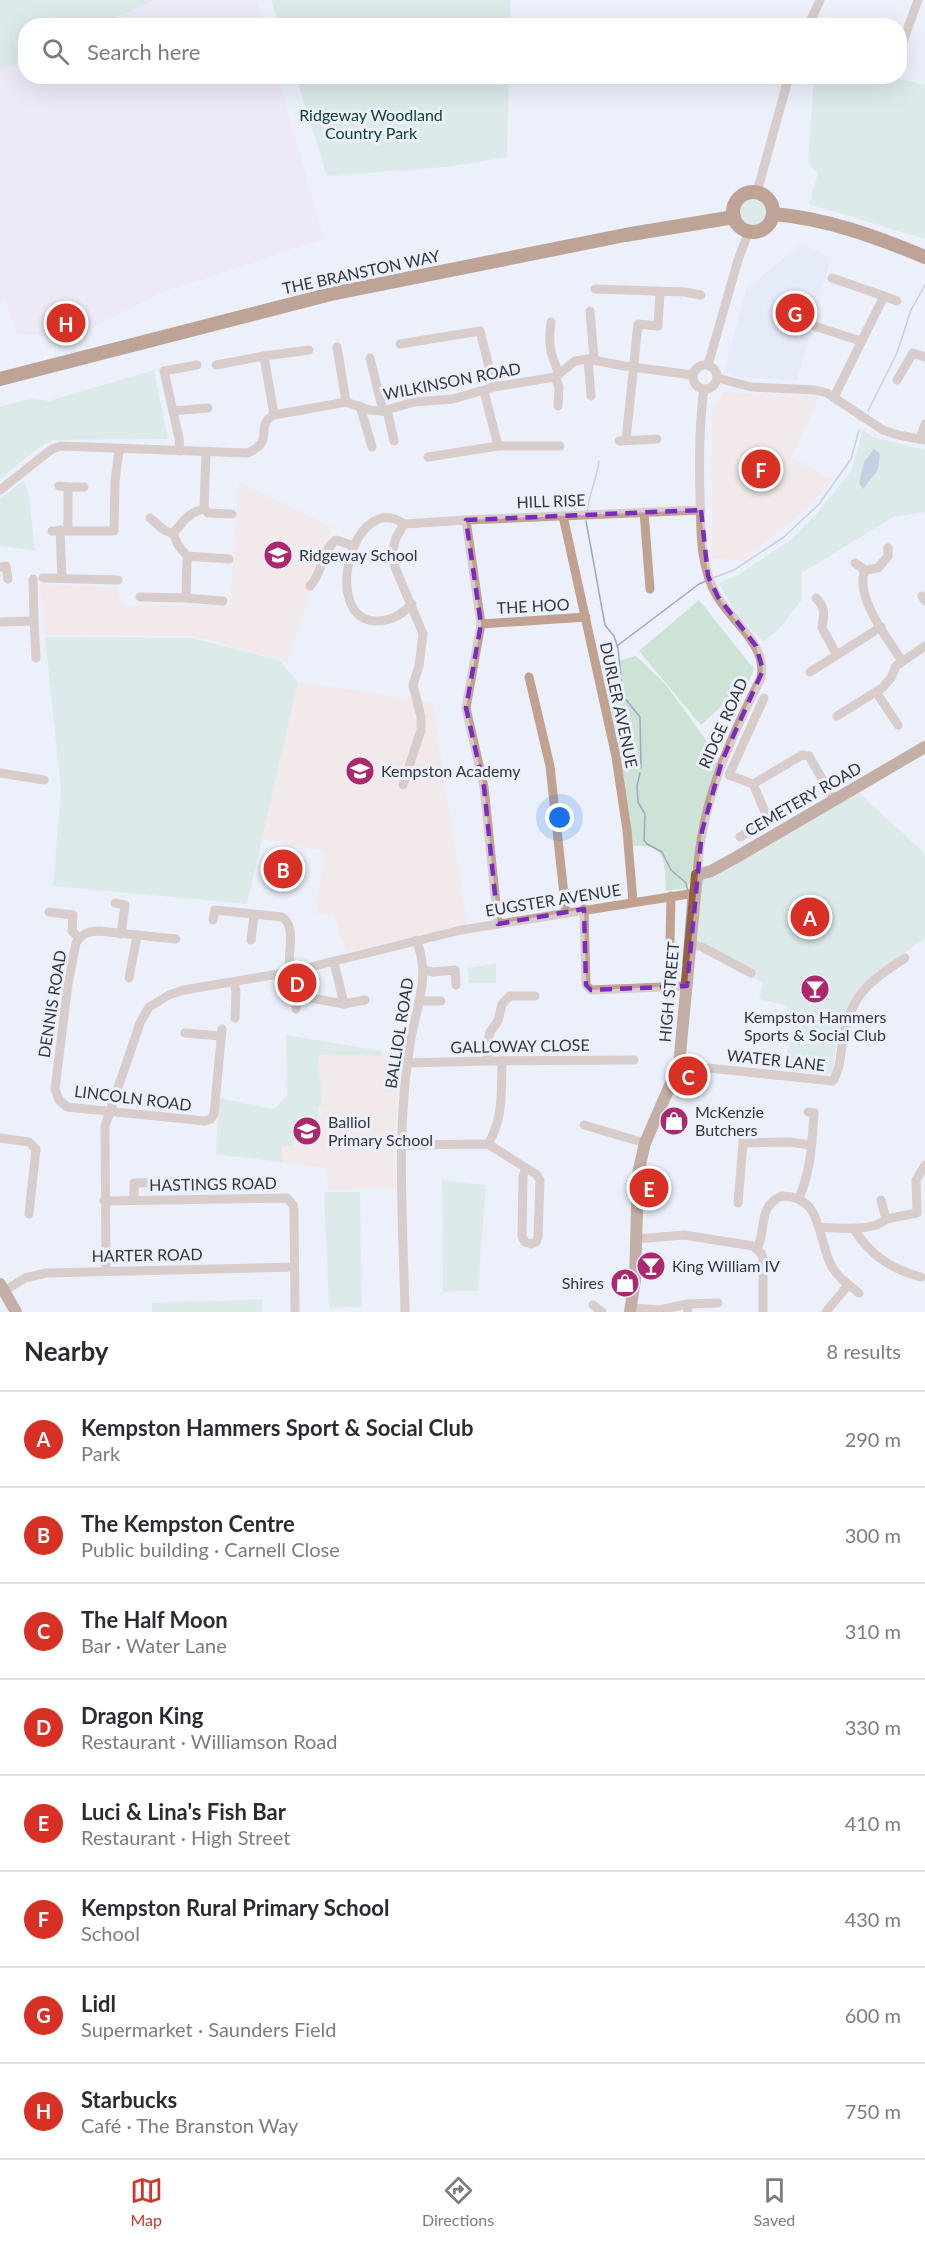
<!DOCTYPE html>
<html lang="en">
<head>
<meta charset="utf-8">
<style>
	:root { --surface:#fff; --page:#f2f2f3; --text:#2b2b33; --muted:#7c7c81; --line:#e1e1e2; --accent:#d93025 }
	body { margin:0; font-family:Lato,sans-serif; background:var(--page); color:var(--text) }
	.you { position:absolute; left:560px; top:818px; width:21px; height:21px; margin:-15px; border:4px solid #fff; border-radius:50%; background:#1a73e8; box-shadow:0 0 0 9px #1a73e833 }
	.badge { display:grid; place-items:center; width:39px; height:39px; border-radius:50%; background:var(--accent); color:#fff; font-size:20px; font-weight:700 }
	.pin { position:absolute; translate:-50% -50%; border:3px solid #fff; box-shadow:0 2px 6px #0006 }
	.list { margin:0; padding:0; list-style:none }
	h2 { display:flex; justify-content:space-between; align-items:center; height:78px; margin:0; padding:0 24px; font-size:26px }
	h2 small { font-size:20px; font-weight:400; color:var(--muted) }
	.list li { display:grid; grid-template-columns:39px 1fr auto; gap:18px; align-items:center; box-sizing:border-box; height:96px; padding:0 24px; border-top:2px solid var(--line) }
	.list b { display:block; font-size:22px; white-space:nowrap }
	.list p { margin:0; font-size:20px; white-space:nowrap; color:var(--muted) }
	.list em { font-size:20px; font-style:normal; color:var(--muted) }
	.icon { flex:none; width:33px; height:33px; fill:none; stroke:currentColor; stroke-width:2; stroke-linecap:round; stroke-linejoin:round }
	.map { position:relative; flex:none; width:925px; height:1312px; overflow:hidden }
	.search { position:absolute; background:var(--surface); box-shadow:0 6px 24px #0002; left:18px; right:18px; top:18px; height:66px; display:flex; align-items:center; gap:15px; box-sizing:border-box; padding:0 21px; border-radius:24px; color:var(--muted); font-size:22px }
	.sheet { height:846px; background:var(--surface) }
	nav { display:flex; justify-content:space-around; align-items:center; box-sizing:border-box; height:84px; border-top:2px solid var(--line); background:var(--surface); font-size:16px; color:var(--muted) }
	nav a { display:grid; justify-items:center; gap:3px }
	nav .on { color:var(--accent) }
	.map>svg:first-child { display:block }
	.built { fill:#dee5f7 }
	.industrial { fill:#f1dff1 }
	.education { fill:#f8e0d6 }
	.green { fill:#cde3d6 }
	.water { fill:#9ca9c3 }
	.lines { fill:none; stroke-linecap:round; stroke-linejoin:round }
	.stream { stroke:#9ca9c3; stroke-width:1.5 }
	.minor { stroke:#c1a290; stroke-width:9 }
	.major { stroke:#96603f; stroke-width:12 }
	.highway { stroke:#85481d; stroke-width:14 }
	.marked { fill:none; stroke:#7b2cbf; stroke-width:4.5; stroke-dasharray:12 8; stroke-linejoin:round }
	.labels { text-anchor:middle; stroke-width:6; stroke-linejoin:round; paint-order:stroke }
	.park-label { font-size:16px; fill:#0d442d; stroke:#ebf0fb }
	.street-label { font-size:16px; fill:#35373b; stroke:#ebf0fb }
	.poi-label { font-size:16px; fill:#35373b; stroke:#ebf0fb; text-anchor:start }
</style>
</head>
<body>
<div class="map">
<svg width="925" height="1312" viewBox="0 0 925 1312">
	<rect width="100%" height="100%" fill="#ebf0fb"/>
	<path class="built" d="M 801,244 L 831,258 L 797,380 L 742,378 L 724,372 L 746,289 Z"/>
	<g class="industrial">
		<path d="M 154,0 L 256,0 L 264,25 L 101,26 Z"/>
		<path d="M 25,59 L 26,76 L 278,77 L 324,239 L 162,292 L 90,329 L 51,337 L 17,333 L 6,301 L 0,303 L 0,72 Z"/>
	</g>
	<g class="education">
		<path d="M 723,392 L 819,397 L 791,457 L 832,480 L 807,508 L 742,561 L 712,558 L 712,411 Z"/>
		<path d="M 239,482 L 332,527 L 287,662 L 193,636 L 46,635 L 39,584 L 118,588 L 121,605 L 230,605 Z"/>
		<path d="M 298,682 L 432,702 L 467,924 L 346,952 L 334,916 L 316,913 L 324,851 L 262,839 Z"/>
		<path d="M 286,1035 L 403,1055 L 397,1103 L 395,1152 L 397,1187 L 328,1190 L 327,1168 L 216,1154 L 219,1098 L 274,1109 L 287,1096 Z"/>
	</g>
	<g class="green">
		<path d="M 0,0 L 154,0 L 101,25 L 26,26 L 25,59 L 23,60 L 10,27 L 22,61 L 0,72 Z"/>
		<path d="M 271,0 L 510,0 L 510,25 L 279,25 Z"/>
		<path d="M 296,77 L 509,77 L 507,157 L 447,167 L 327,176 Z"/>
		<path d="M 814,77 L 891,77 L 925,85 L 925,239 L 809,204 L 818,174 L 808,163 Z"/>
		<circle cx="753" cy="213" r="15"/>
		<path d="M 154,370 L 168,439 L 52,440 L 41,446 L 0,479 L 0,407 L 31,398 L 49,401 Z"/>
		<path d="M 863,430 L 873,437 L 925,450 L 925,512 L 893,517 L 802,573 L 802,600 L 778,630 L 763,642 L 735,613 L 719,583 L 738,575 L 790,540 L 818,512 L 851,471 Z"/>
		<path d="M 24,480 L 29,493 L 35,551 L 0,546 L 0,498 Z"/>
		<path d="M 699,600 L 754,669 L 749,681 L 701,725 L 639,651 Z"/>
		<path d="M 45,637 L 192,638 L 279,660 L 298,682 L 247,904 L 53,886 L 61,790 Z"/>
		<path d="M 636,656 L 666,685 L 719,758 L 698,828 L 691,880 L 687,888 L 666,891 C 664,862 668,843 631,846 L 602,665 Z"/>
		<path d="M 855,789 L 925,854 L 925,938 C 894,962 849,987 839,1028 C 835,1043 835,1059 833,1075 L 784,1070 L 792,1026 L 784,1023 L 787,1006 L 759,999 L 763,983 L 702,950 L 693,948 L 701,881 Z"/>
		<path d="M 496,963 L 496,983 L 469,983 L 467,968 Z"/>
		<path d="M 286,1035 L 382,1051 L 381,1056 L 318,1055 L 322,1105 L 318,1106 L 318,1123 L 322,1134 L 294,1135 L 294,1146 L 282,1146 L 282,1162 L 216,1154 L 219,1098 L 274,1109 L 287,1096 Z"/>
		<path d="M 442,1180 L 486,1185 L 478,1291 L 443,1292 Z"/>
		<path d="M 324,1192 L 360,1192 L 362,1307 L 329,1308 Z"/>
		<path d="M 262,1299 L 262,1312 L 152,1312 L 152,1303 Z"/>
	</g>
	<path class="water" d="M 874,449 L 880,454 L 878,470 L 863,489 L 859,483 L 864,462 Z"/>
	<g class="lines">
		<g class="stream">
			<path d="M 868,411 L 897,353 L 911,310 L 925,285"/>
			<path d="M 587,512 C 589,494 597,478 599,461"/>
			<path d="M 586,521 L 605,625 L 614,636 L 618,648 L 623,696 L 640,717 L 641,768"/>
			<path d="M 713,578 L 734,570 L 784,537 L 819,504 L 851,459 L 859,430"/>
			<path d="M 617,646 L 699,584 L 706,581"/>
			<path d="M 640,773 L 637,786 L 638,802 L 645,814 L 644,840 L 647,844 L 662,852 L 671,870 L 686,883 L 688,891"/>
			<path d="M 683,963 L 688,899"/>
			<path d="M 687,1071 L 704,1073"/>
		</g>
		<g class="minor">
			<path d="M 808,26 L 820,0"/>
			<path d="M 900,50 L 918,0"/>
			<path d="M 757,192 L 789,76"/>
			<path d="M 832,278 L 884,296 L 834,397"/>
			<path d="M 595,289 L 685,292 L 701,295"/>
			<path d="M 884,296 L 897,301"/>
			<path d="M 590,311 L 594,359"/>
			<path d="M 551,322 C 548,344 550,353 559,374"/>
			<path d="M 814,326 L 861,341"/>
			<path d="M 400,344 L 480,331 L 494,387"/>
			<path d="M 337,347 L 346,402"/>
			<path d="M 370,358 L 383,411"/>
			<path d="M 588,359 L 591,396"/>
			<circle cx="705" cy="377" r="12"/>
			<path d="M 216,365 L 264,356"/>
			<path d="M 708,365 L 738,260 L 749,231"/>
			<path d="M 555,377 L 559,387 L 558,406"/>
			<path d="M 718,378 L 751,387 L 815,390 L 827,393 L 883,430 L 898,435 L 925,440"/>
			<path d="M 897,380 L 913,353 L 925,357"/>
			<path d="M 360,406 L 372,447"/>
			<path d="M 387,410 L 394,441"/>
			<path d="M 173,411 L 208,408"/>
			<path d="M 274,415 L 264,356 L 309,350"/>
			<path d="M 920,439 L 925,424"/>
			<path d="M 626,440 L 638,324 L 658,326 L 660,292"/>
			<path d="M 619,441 L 657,439"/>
			<path d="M 498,446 L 560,446"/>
			<path d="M 180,451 L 179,438 L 164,371 L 197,365"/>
			<path d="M 428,457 L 498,446 L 484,391"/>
			<path d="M 59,486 L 68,487 L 68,530"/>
			<path d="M 68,487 L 84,487"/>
			<path d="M 0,490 L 52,449 L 61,446 L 247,453 C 277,441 253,426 274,415 L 346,402 L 369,410 L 383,411 L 414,402 L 453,399 L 494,387 L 555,377 L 575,361 L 588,359 L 624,366 L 693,375"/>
			<path d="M 204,509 L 208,513 L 232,514"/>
			<path d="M 644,512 L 650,589"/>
			<path d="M 563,516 L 616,757 L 627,830 L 633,902"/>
			<path d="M 150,518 L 164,530 L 173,534"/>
			<path d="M 466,520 L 481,624 L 466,708 L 484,787 L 498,924"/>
			<path d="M 404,524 L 466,520 L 701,510"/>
			<path d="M 60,530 L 62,577"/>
			<path d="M 52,531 L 114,531 L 115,481 L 119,450"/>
			<path d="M 187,556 L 229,559"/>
			<path d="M 855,563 L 865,570 L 878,568 L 888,556 L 888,548"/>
			<path d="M 0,567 L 6,566 L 8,579"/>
			<path d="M 865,570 C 854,596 888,639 902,661"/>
			<path d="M 43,578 L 118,580"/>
			<path d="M 33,579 L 34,621"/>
			<path d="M 310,586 C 323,573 321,551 336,540 L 354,546"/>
			<path d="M 922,596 L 925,601"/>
			<path d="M 140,597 L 186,598 L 187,556 L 178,545 L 173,534 C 182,522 189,512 204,509 L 206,452"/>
			<path d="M 186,598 L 223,601"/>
			<path d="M 816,598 C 826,608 824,615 822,628 L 837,655"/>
			<path d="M 0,622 L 34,621 L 36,658"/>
			<path d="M 481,624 L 586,617"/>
			<path d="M 810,672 L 881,627"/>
			<path d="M 529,677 L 550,766 L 566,913"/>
			<path d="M 876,692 L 898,725"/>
			<path d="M 837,716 L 882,688 L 891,678 L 896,666 L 925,646"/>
			<path d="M 0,773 L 44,780"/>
			<path d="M 753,784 L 729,775 L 764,698"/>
			<path d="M 403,785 L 421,730 L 421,717 L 413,685 L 419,666 L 423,634 L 395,567 L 392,553 L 396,538 L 404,524 C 354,488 320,618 375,621 C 391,621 400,616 412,604"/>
			<path d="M 769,821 L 753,784 L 802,755 L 809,756 L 834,800"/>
			<path d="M 740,837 L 786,810"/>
			<path d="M 697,875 C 701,804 729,740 761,678 C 768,645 732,622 717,596 C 699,565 701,529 700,494 C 699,459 699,424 704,389"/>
			<path d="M 115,903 L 125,905 L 121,934"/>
			<path d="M 584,909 L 586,985 L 591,990 L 687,986"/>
			<path d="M 49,912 L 73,915 L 72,931 L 79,938"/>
			<path d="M 213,920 L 215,910 L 282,917 C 298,927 286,956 290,972"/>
			<path d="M 176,939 L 99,931 C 88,931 82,934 76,943 L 68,984 L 55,1089 L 59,1100 L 67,1107 L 205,1121 L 211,1119 L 214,1114 L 222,1029"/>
			<path d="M 251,940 L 254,915"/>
			<path d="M 690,944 L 702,947 L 751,973"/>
			<path d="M 334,962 L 344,1004"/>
			<path d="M 424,970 L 433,972 L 455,970 L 456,985"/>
			<path d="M 129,978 L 137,936"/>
			<path d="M 234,983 L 236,991 L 235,1018"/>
			<path d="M 669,986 L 671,896"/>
			<path d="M 419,1001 L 441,1001"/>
			<path d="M 296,1009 L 299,996 L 344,1004 L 365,1000"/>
			<path d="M 185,1033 L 221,1036"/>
			<path d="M 488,1061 L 487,1048 L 490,1032 L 498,1021 L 502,1004 L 510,996 L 535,996"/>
			<path d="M 407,1063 L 488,1061 L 634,1060"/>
			<path d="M 679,1065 L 833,1081 C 841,1068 840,1054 843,1040 C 850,996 868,982 905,958"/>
			<path d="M 584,1125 L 645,1143"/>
			<path d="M 744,1130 L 743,1143 L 789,1142 L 811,1145"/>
			<path d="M 0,1138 L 29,1142 L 36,1149 L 29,1214"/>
			<path d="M 488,1144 C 504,1118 501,1091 502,1061"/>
			<path d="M 401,1145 L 488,1144 L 526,1168"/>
			<path d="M 526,1168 L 536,1174 L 540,1180 L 538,1237 L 536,1242 L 531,1244 L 525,1242 L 522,1236 L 523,1176 Z"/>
			<path d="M 799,1198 C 811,1171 812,1142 814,1113 L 808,1112"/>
			<path d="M 134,1200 L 134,1183 L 174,1182"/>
			<path d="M 881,1200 L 886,1219"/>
			<path d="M 104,1201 L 287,1198 L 293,1205 L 294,1210 L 295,1312"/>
			<path d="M 738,1203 L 743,1143"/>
			<path d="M 819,1227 C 836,1228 874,1232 886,1219 L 917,1213 L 916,1180 L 925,1165"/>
			<path d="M 853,1228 C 870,1255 891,1269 921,1277"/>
			<path d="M 637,1239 L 684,1235 L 753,1246 L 761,1253 L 763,1258 L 763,1312"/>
			<path d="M 757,1249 C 767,1229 757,1206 782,1196 C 822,1196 817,1235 830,1263 C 836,1276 847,1284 859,1293"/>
			<path d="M 106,1271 L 105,1126 L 140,1023 L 149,1007 L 169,995 L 184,990 L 290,972 L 461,930 L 695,893"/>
			<path d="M 4,1291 L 25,1278 L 46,1273 L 294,1267"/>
			<path d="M 687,1304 L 718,1303"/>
			<path d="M 593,1305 L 602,1312"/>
			<path d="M 631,1308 L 660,1310 L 687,1304 L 688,1312"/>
			<path d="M 405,1312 C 403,1219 395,1125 412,1033 C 419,1000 430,972 416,940"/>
			<path d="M 826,1312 L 848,1285"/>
		</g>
		<g class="major">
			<path d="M 0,1284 L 16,1312"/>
			<path d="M 630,1312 L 635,1280 L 638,1174 L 645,1143 L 679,1065 L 697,875 L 711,871 L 735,858 L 925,747"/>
		</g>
		<g class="highway">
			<circle cx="753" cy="212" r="20"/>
			<path d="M 773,214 C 825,218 877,237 925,257"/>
			<path d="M 0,379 L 331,294 L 625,235 L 734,217"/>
		</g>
	</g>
	<path d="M0 0H925V1312H0ZM 701,510 L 708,576 L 718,597 L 756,646 L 763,670 L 722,761 L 702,831 L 687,986 L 591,990 L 586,985 L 584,909 L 498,924 L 484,787 L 466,708 L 481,624 L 466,520 Z" fill="#ebf0fb" fill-opacity=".55" fill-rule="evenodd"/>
	<path class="marked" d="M 701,510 L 708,576 L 718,597 L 756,646 L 763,670 L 722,761 L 702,831 L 687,986 L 591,990 L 586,985 L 584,909 L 498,924 L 484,787 L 466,708 L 481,624 L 466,520 Z"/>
	<defs>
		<g id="school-disc" transform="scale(1.5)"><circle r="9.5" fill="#ad276d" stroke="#ebf0fb"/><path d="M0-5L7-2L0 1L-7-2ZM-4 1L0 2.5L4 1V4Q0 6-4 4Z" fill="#fff"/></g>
		<g id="bar-disc" transform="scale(1.5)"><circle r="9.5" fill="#ad276d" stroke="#ebf0fb"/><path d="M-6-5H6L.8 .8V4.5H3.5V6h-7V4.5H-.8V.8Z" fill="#fff"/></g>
		<g id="shop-disc" transform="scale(1.5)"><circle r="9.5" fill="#ad276d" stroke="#ebf0fb"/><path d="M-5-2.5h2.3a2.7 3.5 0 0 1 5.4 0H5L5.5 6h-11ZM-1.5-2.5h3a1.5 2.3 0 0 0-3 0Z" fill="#fff"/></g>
	</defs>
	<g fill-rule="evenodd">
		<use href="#school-disc" x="278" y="555"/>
		<use href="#school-disc" x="360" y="771"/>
		<use href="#bar-disc" x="815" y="989"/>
		<use href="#shop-disc" x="674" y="1121"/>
		<use href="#school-disc" x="307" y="1131"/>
		<use href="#bar-disc" x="651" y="1266"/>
		<use href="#shop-disc" x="625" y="1283"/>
	</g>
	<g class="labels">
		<g class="park-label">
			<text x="371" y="121">Ridgeway Woodland<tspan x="371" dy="18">Country Park</tspan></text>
		</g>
		<g class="street-label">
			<text transform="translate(361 272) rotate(-12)" y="6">THE BRANSTON WAY</text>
			<text transform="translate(452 381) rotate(-11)" y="6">WILKINSON ROAD</text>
			<text transform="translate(551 501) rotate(-2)" y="6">HILL RISE</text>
			<text transform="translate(533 606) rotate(-3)" y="6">THE HOO</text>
			<text transform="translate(619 705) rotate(78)" y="6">DURLER AVENUE</text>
			<text transform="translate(723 723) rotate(-66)" y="6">RIDGE ROAD</text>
			<text transform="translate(803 799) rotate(-30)" y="6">CEMETERY ROAD</text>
			<text transform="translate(553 900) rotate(-9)" y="6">EUGSTER AVENUE</text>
			<text transform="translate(669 992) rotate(-85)" y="6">HIGH STREET</text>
			<text transform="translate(52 1004) rotate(-81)" y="6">DENNIS ROAD</text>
			<text transform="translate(399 1033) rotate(-81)" y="6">BALLIOL ROAD</text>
			<text transform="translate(520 1046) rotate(-1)" y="6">GALLOWAY CLOSE</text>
			<text transform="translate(776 1060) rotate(6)" y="6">WATER LANE</text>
			<text transform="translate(133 1098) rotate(7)" y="6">LINCOLN ROAD</text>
			<text transform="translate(213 1184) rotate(-1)" y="6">HASTINGS ROAD</text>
			<text transform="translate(147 1255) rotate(-1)" y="6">HARTER ROAD</text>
		</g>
		<g class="poi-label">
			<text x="299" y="561">Ridgeway School</text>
			<text x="381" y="777">Kempston Academy</text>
			<text x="815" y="1023" text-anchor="middle">Kempston Hammers<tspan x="815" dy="18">Sports &amp; Social Club</tspan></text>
			<text x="695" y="1118">McKenzie<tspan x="695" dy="18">Butchers</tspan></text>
			<text x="328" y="1128">Balliol<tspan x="328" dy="18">Primary School</tspan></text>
			<text x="672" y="1272">King William IV</text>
			<text x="604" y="1289" text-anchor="end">Shires</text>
		</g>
	</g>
</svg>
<div class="you"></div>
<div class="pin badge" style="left:810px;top:917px">A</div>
<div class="pin badge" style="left:283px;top:869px">B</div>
<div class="pin badge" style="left:688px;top:1076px">C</div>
<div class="pin badge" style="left:297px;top:983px">D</div>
<div class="pin badge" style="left:649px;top:1188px">E</div>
<div class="pin badge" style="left:761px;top:469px">F</div>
<div class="pin badge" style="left:795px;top:313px">G</div>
<div class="pin badge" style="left:66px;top:323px">H</div>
<div class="search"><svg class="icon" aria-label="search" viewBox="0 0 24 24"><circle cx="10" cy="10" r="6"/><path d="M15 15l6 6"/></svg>Search here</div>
</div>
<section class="sheet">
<h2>Nearby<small>8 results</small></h2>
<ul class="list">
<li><span class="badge">A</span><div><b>Kempston Hammers Sport &amp; Social Club</b><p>Park</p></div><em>290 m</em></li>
<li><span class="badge">B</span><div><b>The Kempston Centre</b><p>Public building · Carnell Close</p></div><em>300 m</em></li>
<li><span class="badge">C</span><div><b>The Half Moon</b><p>Bar · Water Lane</p></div><em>310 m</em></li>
<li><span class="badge">D</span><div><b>Dragon King</b><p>Restaurant · Williamson Road</p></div><em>330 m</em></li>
<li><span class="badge">E</span><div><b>Luci &amp; Lina's Fish Bar</b><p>Restaurant · High Street</p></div><em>410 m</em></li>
<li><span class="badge">F</span><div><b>Kempston Rural Primary School</b><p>School</p></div><em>430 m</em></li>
<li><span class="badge">G</span><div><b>Lidl</b><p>Supermarket · Saunders Field</p></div><em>600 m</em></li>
<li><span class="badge">H</span><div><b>Starbucks</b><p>Café · The Branston Way</p></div><em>750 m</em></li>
</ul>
</section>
<nav>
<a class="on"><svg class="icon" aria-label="map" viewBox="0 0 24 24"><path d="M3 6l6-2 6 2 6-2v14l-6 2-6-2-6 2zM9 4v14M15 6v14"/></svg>Map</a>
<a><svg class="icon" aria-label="directions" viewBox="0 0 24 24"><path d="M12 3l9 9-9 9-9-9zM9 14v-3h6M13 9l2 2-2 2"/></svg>Directions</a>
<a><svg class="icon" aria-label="saved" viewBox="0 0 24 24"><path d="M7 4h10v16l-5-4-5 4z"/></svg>Saved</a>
</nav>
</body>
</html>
